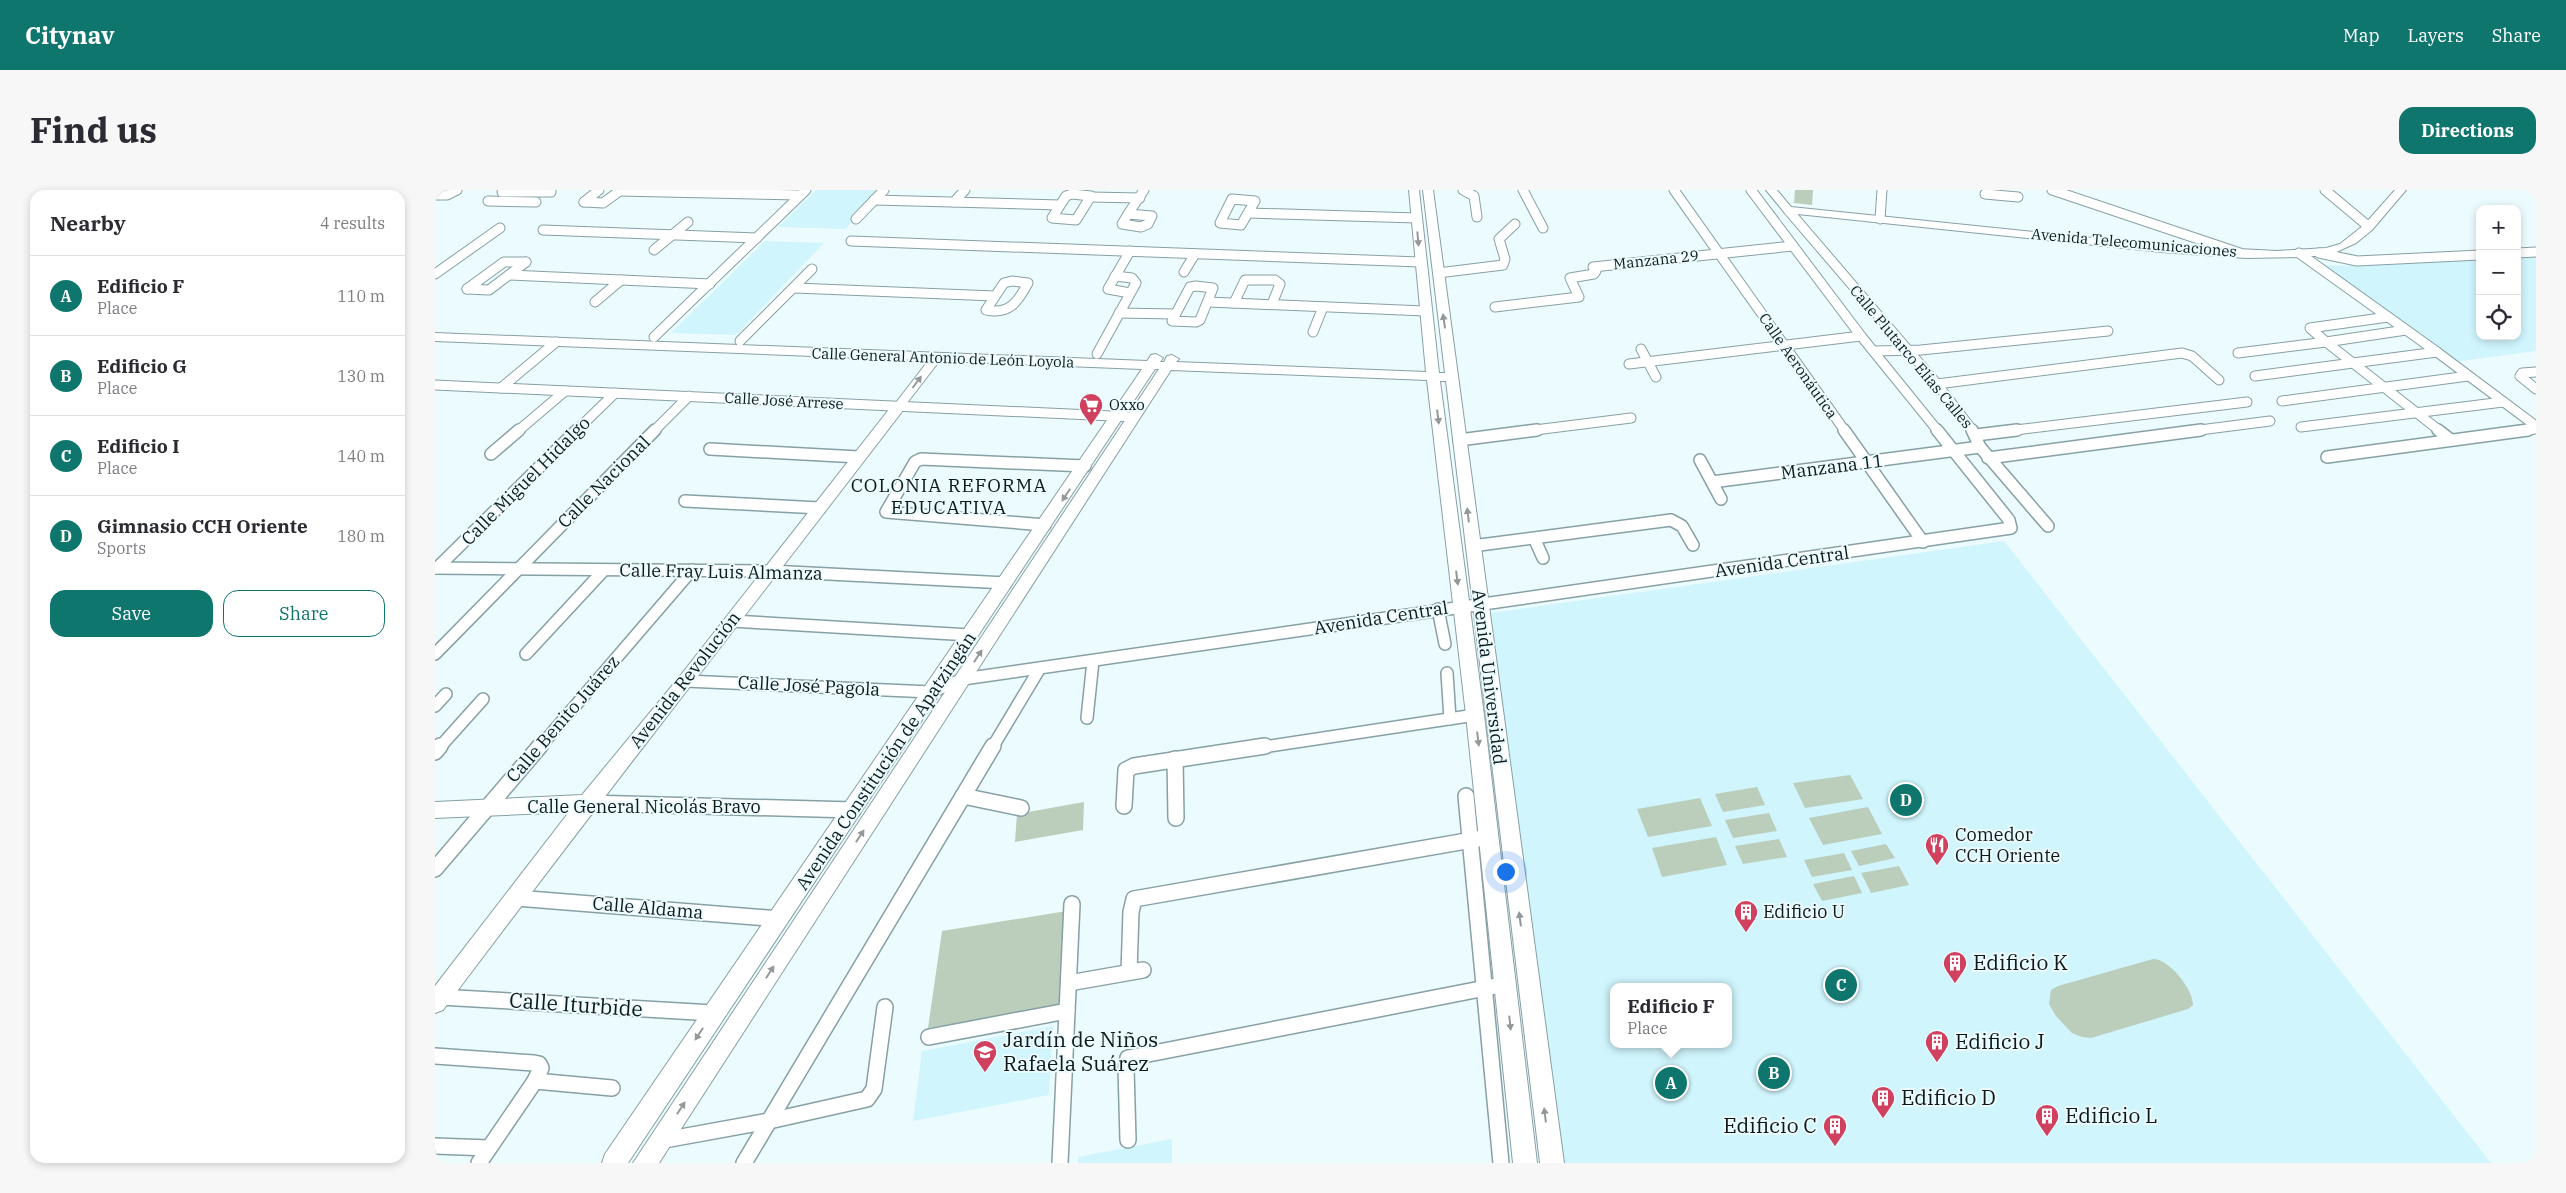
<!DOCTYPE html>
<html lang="en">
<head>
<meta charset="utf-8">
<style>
	:root { --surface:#fff; --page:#f7f7f7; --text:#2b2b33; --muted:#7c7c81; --line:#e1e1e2; --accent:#0f766e }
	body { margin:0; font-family:"IBM Plex Serif",serif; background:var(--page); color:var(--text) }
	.controls { position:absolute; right:15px; top:15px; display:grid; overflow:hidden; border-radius:10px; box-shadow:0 2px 8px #0003 }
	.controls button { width:45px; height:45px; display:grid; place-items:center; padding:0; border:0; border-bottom:1px solid var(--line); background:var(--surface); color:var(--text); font:25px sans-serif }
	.you { position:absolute; left:1070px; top:681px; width:18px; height:18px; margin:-12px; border:4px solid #fff; border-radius:50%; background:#1a73e8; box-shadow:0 0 0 8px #1a73e833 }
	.badge { display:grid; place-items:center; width:32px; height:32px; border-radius:50%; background:var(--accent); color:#fff; font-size:16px; font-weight:700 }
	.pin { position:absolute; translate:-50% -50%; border:2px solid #fff; box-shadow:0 1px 5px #0006 }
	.popup { position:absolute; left:1175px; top:793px; width:122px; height:65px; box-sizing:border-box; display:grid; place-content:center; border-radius:10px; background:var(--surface); filter:drop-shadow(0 1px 4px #0005); font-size:16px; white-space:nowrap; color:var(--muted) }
	.popup b { font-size:19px; color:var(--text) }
	.popup::after { content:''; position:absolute; left:50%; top:100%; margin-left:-10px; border:10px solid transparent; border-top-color:var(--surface) }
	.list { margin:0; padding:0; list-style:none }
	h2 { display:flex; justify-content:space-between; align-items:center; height:65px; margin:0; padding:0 20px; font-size:21px }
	h2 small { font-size:16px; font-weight:400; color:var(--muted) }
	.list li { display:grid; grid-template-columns:32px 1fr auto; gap:15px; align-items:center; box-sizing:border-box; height:80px; padding:0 20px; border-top:1px solid var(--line) }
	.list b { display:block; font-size:19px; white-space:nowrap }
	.list p { margin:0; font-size:16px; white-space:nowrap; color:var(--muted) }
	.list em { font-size:16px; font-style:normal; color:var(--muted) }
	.actions { display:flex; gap:10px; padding:15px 20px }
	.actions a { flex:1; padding:11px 0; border:1px solid var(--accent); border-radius:15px; text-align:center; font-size:18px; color:var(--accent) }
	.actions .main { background:var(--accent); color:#fff }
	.icon { flex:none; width:28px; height:28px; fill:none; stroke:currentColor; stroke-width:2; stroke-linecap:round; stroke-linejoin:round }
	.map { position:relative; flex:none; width:2101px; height:973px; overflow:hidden; border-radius:15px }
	header { display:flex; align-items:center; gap:30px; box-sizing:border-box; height:70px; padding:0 25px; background:var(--accent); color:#fff }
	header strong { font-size:24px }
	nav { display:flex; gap:28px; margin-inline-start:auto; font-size:18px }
	.intro { display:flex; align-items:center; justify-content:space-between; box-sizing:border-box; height:120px; padding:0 30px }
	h1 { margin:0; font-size:35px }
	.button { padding:12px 22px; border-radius:15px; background:var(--accent); color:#fff; font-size:18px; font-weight:700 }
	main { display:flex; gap:30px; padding:0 30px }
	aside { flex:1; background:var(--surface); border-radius:15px; box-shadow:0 2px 8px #0003 }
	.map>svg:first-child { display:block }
	.built { fill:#d0f5fd; fill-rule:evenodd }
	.green { fill:#bacebb }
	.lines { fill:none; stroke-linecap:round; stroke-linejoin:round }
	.street-far2-casing { stroke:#87a0a5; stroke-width:11 }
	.street-far1-casing { stroke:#87a0a5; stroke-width:14 }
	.street-casing { stroke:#87a0a5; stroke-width:18 }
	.secondary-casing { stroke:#87a0a5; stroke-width:2 }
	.street-far2 { stroke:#fff; stroke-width:9 }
	.street-far1 { stroke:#fff; stroke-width:11 }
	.street { stroke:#fff; stroke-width:15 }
	.secondary { fill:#fff; fill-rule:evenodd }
	.oneway { fill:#939898 }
	.labels { text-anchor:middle; stroke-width:4; stroke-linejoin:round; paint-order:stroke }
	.far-street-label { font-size:15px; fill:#0f191b; stroke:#ebfbfe }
	.far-poi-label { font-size:15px; fill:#0f191b; stroke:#ebfbfe; text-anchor:start }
	.street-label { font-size:18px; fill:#0f191b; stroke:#ebfbfe }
	.poi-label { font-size:18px; fill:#0f191b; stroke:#ebfbfe; text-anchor:start }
	.neighbourhood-label { font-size:19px; letter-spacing:1px; fill:#0f191b; stroke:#ebfbfe }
	.near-poi-label { font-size:21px; fill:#0f191b; stroke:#ebfbfe; text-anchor:start }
	.near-street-label { font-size:21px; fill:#0f191b; stroke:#ebfbfe }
</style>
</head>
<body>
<header>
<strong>Citynav</strong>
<nav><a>Map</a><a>Layers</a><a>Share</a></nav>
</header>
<div class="intro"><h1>Find us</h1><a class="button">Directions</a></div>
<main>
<aside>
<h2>Nearby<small>4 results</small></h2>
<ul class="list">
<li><span class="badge">A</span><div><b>Edificio F</b><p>Place</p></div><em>110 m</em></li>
<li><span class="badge">B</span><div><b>Edificio G</b><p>Place</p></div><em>130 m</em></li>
<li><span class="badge">C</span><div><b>Edificio I</b><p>Place</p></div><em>140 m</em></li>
<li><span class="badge">D</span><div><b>Gimnasio CCH Oriente</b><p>Sports</p></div><em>180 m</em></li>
</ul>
<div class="actions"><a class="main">Save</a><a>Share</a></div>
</aside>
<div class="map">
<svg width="2101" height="973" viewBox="0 0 2101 973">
	<rect width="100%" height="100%" fill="#ebfbfe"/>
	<g class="built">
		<path d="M 381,0 L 447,0 L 410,39 L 343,37 Z"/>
		<path d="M 330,51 L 389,53 L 301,145 L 236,143 Z"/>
		<path d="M 2101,66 L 2101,161 L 2019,172 L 1884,75 L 1921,76 L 2045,70 L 2045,146 L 2082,146 L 2082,67 Z"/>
		<path d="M 1569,351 L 2056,973 L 1127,973 L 1048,424 ZM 1178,797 L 1294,797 L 1294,854 L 1178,854 Z"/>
		<path d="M 618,836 L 614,905 L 478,931 L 487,861 Z"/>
		<path d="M 737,949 L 737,973 L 643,973 L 643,967 Z"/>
	</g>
	<g class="green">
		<path d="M 1360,0 L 1378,0 L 1377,15 L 1359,13 Z"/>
		<path d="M 1415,585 L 1428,609 L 1370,618 L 1358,593 Z"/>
		<path d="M 1322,597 L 1330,615 L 1288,622 L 1280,604 Z"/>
		<path d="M 1265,608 L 1277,636 L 1213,647 L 1202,619 Z"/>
		<path d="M 649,612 L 648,640 L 580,652 L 582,624 Z"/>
		<path d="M 1433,617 L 1447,644 L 1388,655 L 1374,628 Z"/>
		<path d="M 1334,623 L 1342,641 L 1298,648 L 1290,630 Z"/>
		<path d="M 1281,647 L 1292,675 L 1227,687 L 1217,658 Z"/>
		<path d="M 1344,649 L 1352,667 L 1308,674 L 1300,656 Z"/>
		<path d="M 1451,654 L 1460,668 L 1424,676 L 1416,661 Z"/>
		<path d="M 1409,663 L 1417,680 L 1377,687 L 1369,670 Z"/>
		<path d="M 1464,676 L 1474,695 L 1436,703 L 1426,683 Z"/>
		<path d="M 1419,686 L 1427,703 L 1387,711 L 1378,694 Z"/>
		<path d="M 632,721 L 627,816 L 493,838 L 507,741 Z"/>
		<path d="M 1718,769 C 1734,769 1758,799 1758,815 L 1753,819 L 1656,848 L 1647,847 L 1637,843 L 1621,826 L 1614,814 L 1616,800 L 1623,796 Z"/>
	</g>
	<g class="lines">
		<g class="street-far2-casing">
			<g id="street-far2">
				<path d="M 1028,0 L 1039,6 L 1042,27"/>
				<path d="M 1088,0 L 1108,38"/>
				<path d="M 1239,0 L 1410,241"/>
				<path d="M 1316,0 L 1426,146 L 1503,241"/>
				<path d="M 1617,0 L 1805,63"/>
				<path d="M 1890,0 L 1933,36"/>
				<path d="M 184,1 L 365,5"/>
				<path d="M 67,2 L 116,2"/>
				<path d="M 637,4 L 656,6 L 641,30 L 617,28 L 631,6 Z"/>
				<path d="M 1550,4 L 1583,7"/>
				<path d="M 0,5 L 12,5 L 22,0"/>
				<path d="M 655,7 L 705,8"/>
				<path d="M 797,9 L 820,11 L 806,35 L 785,33 Z"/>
				<path d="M 439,10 L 625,15"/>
				<path d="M 53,11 L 101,12"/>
				<path d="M 149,12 L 168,13 L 186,0"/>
				<path d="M 149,12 L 164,0"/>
				<path d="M 519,12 L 530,0"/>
				<path d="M 1353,20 L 1502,194 L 1538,241"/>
				<path d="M 814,23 L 982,28"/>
				<path d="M 693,24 L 717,26 L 713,34 L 706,37 L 687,34 Z"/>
				<path d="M 693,24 L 709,0"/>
				<path d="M 421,29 L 449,0"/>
				<path d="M 1445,29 L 1447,0"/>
				<path d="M 108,40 L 322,48"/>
				<path d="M 416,51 L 985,72"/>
				<path d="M 219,60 L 253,32"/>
				<path d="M 695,61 L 673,99 L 695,103"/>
				<path d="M 1864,63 L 2002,162"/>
				<path d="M 1884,63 L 1922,71 L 2045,65"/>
				<path d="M 2082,63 L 2101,62"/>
				<path d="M 749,82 L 760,64"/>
				<path d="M 1003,83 L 1068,75 L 1070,69 L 1064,49 L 1080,34"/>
				<path d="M 0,84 L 65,38"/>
				<path d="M 75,85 L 275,94"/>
				<path d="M 577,91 L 593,93 C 583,112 574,125 551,120 L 569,93 Z"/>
				<path d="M 761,96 L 778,98 L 765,130 L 761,132 L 737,131 L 755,97 Z"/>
				<path d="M 360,98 L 560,106"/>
				<path d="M 32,99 L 54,100 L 91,72"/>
				<path d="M 32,99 L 69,72 L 91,72"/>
				<path d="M 160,112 L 186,90"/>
				<path d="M 773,112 L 990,121"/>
				<path d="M 799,113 L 810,90 L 840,90 L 845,94 L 837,114"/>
				<path d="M 1060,117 L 1144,107 L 1135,88 L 1159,84 L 1161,81 L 1158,77 L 1358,56"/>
				<path d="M 684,123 L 739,124"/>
				<path d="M 1971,140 L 1891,152 L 1918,173 L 2002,162 L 2101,236"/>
				<path d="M 878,142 L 888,117"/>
				<path d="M 219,147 L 371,0"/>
				<path d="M 305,151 L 377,79"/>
				<path d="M 1891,152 L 1875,138 L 1953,127"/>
				<path d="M 1206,159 L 1221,187"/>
				<path d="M 1438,161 L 1486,160 L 1673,141"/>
				<path d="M 1803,163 L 1891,152"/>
				<path d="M 662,164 L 701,93 L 697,88 L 680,86"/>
				<path d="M 1194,174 L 1426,146"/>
				<path d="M 2101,182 L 2087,183 L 2085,186 L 2101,199"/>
				<path d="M 1820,186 L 1918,173 L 2005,241"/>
				<path d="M 1502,194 L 1747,163 L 1757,166 L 1784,190"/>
				<path d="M 0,195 L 699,227"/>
				<path d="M 66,198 L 121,152"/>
				<path d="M 1847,211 L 2033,186"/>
				<path d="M 464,216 L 501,168"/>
				<path d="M 1866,237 L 2068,212"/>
				<path d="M 83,241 L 130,201"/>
				<path d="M 141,241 L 180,203"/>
				<path d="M 219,241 L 254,206"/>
				<path d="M 1092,241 L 1196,228"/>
				<path d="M 1572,241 L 1812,212"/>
				<path d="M 1757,241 L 1835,231"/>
				<path d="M 2084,241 L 2101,239"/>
			</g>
		</g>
		<g class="street-far1-casing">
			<g id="street-far1">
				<path d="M 1409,240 L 1488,352"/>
				<path d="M 1537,240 L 1545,257 L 1613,336"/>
				<path d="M 2003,240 L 2016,250"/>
				<path d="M 1541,245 L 1582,240"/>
				<path d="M 1024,250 L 1102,240"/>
				<path d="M 275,259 L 424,267"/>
				<path d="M 56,264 L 84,240"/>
				<path d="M 1892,267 L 2093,240"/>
				<path d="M 1553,268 L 1766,240"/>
				<path d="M 1265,270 L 1286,309"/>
				<path d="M 1277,292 L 1545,257"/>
				<path d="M 250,311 L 385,318"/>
				<path d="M 610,335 L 451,322 L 480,272 L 486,269 L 650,276"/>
				<path d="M 1100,350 L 1108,368"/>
				<path d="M 1037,356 L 1236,330 L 1247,336 L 1258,355"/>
				<path d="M 0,378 L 335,381 L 571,393"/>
				<path d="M 2,378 L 142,240"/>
				<path d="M 1003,419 L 1010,454"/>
				<path d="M 297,431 L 535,445"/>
				<path d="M 0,464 L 220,240"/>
				<path d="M 91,464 L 169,380"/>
				<path d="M 1012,483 L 1015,529"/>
				<path d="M 251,491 L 496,502 L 528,489 L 1576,338 L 1574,330 L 1502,240"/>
				<path d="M 0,516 L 11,504"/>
				<path d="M 652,528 L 658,471"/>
				<path d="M 4,558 L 48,509"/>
				<path d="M 104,558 L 257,380"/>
				<path d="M 557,558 L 605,478"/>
				<path d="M 822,558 L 1040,525"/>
			</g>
		</g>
		<g class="street-casing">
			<g id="street">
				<path d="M 0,562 L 5,556"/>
				<path d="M 740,569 L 741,628"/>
				<path d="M 528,606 L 586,618"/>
				<path d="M 1031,606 L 1066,973"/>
				<path d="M 152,613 L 418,620"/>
				<path d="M 689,616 L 691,580 L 699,576 L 830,556"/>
				<path d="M 0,679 L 105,556"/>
				<path d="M 81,708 L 344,729"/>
				<path d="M 694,782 L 696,722 L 699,709 L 1054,647"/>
				<path d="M 634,793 L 708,780"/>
				<path d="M 5,807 L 278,823"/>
				<path d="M 494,847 L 632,821"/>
				<path d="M 0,866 L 99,873 L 104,874 L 106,878 L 100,891 L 44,973"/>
				<path d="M 100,891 L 177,898"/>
				<path d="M 693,950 L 691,878 L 693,868 L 1071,794"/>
				<path d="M 224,951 L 334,931 L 432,909 L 439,899 L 450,817"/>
				<path d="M 0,956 L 54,958"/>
				<path d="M 309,973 L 558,556"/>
				<path d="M 625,973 L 637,714"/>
			</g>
		</g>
		<g class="secondary-casing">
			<g id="secondary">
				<path d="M 974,0 L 984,0 L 1004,183 L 1010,183 L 988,0 L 998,0 L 1129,973 L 1105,973 L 1011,191 L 1005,191 L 1049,525 L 1102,973 L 1078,973 L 1031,525 L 992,190 L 736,180 L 224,973 L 198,973 L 724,179 L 720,179 L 193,973 L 167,973 L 170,964 L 707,179 L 0,151 L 0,143 L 712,171 L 716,165 L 721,164 L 728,168 L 725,172 L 729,172 L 732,166 L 737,165 L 744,169 L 741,172 L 991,182 Z"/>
				<path d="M 1331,0 L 1342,0 L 1356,17 L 1727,55 L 1842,61 L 1891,58 L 1905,54 L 1929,35 L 1960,0 L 1971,0 L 1937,40 L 1921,53 L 1897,64 L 1870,67 L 1812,68 L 1727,62 L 1353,23 L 1349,22 Z"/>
				<path d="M 464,212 L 469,213 L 471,216 L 469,219 C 315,420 159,618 8,820 L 0,823 L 0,796 L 134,622 L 0,628 L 0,612 L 147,605 L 245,486 L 459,213 Z"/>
			</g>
		</g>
		<use href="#street-far2" class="street-far2"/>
		<use href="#street-far1" class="street-far1"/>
		<use href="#street" class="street"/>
		<use href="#secondary" class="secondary"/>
	</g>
	<defs><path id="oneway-solid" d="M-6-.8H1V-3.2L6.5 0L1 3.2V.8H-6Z" transform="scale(1.25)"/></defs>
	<g class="oneway">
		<use href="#oneway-solid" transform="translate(983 49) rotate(85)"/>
		<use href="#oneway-solid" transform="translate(1009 131) rotate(-98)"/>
		<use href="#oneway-solid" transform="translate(482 192) rotate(-53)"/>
		<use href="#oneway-solid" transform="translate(1003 227) rotate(83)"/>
		<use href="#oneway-solid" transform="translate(631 305) rotate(124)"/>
		<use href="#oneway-solid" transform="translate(1033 325) rotate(-97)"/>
		<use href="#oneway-solid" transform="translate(1022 388) rotate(83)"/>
		<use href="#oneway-solid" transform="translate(543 466) rotate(-57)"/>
		<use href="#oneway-solid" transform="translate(1043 549) rotate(83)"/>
		<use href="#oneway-solid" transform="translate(425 646) rotate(-57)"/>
		<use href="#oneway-solid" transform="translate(1085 729) rotate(-97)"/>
		<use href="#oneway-solid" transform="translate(335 782) rotate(-57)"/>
		<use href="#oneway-solid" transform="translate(1075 833) rotate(84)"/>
		<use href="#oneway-solid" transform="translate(264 844) rotate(123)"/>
		<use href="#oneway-solid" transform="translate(246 918) rotate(-57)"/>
		<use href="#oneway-solid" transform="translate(1110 925) rotate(-97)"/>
	</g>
	<defs>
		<g id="supermarket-pin" transform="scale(1.25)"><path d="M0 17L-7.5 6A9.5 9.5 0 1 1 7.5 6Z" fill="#d0405f" stroke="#ebfbfe"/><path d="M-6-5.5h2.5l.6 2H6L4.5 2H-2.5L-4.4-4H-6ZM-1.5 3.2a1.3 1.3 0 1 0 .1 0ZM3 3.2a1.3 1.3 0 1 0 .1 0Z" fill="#fff"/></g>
		<g id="restaurant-pin" transform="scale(1.25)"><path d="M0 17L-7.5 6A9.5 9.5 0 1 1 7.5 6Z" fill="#d0405f" stroke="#ebfbfe"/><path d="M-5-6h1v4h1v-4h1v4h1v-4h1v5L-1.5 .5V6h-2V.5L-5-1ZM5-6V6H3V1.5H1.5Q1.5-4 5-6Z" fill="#fff"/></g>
		<g id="building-pin" transform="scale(1.25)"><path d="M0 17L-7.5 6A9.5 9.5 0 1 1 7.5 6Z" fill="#d0405f" stroke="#ebfbfe"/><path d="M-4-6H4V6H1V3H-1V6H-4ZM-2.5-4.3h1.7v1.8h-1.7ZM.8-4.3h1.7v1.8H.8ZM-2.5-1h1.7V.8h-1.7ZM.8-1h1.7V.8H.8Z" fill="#fff"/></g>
		<g id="school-pin" transform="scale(1.25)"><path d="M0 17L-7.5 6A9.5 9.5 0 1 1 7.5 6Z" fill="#d0405f" stroke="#ebfbfe"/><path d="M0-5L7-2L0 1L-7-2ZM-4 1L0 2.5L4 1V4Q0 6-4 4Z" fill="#fff"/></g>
	</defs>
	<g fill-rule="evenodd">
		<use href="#supermarket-pin" x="656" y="215"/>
		<use href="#restaurant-pin" x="1502" y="655"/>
		<use href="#building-pin" x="1311" y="722"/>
		<use href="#building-pin" x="1520" y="773"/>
		<use href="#building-pin" x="1502" y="852"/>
		<use href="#school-pin" x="550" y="862"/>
		<use href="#building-pin" x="1448" y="908"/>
		<use href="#building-pin" x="1612" y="926"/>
		<use href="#building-pin" x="1400" y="936"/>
	</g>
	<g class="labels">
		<g class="far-street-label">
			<text transform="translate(1699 53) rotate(5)" y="5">Avenida Telecomunicaciones</text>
			<text transform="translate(1221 70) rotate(-6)" y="5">Manzana 29</text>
			<text transform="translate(1476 167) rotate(50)" y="5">Calle Plutarco Elías Calles</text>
			<text transform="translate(508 168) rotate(2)" y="5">Calle General Antonio de León Loyola</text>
			<text transform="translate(1363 176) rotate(55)" y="5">Calle Aeronáutica</text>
			<text transform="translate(349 211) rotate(3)" y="5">Calle José Arrese</text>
		</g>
		<g class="far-poi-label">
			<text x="674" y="220">Oxxo</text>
		</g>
		<g class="street-label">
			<text transform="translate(1397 277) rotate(-7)" y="6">Manzana 11</text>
			<text transform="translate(91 291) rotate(-45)" y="6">Calle Miguel Hidalgo</text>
			<text transform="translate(169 292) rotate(-45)" y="6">Calle Nacional</text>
			<text transform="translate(1347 372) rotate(-8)" y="6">Avenida Central</text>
			<text transform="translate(286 382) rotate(1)" y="6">Calle Fray Luis Almanza</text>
			<text transform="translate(946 428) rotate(-9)" y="6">Avenida Central</text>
			<text transform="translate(1054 487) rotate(83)" y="6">Avenida Universidad</text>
			<text transform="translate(250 490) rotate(-52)" y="6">Avenida Revolución</text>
			<text transform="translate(374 496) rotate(3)" y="6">Calle José Pagola</text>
			<text transform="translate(128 529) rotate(-49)" y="6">Calle Benito Juárez</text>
			<text transform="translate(451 571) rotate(-56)" y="6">Avenida Constitución de Apatzingán</text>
			<text x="209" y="623">Calle General Nicolás Bravo</text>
			<text transform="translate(213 718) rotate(5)" y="6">Calle Aldama</text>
		</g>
		<g class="poi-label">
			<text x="1520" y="651">Comedor<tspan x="1520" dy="21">CCH Oriente</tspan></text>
			<text x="1328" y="728">Edificio U</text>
		</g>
		<g class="neighbourhood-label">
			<text x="514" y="302">COLONIA REFORMA<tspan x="514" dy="22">EDUCATIVA</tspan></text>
		</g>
		<g class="near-poi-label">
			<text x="1538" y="780">Edificio K</text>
			<text x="568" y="857">Jardín de Niños<tspan x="568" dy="24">Rafaela Suárez</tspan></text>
			<text x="1520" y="859">Edificio J</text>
			<text x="1466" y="915">Edificio D</text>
			<text x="1630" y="933">Edificio L</text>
			<text x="1382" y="943" text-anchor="end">Edificio C</text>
		</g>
		<g class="near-street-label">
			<text transform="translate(141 815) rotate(4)" y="7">Calle Iturbide</text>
		</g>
	</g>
</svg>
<div class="controls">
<button>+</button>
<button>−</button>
<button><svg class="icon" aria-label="locate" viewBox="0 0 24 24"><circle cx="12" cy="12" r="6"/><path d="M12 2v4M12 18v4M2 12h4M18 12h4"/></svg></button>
</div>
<div class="you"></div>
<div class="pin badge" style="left:1236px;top:893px">A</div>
<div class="popup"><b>Edificio F</b>Place</div>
<div class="pin badge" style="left:1339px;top:883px">B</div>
<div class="pin badge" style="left:1406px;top:795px">C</div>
<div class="pin badge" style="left:1471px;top:610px">D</div>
</div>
</main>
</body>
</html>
